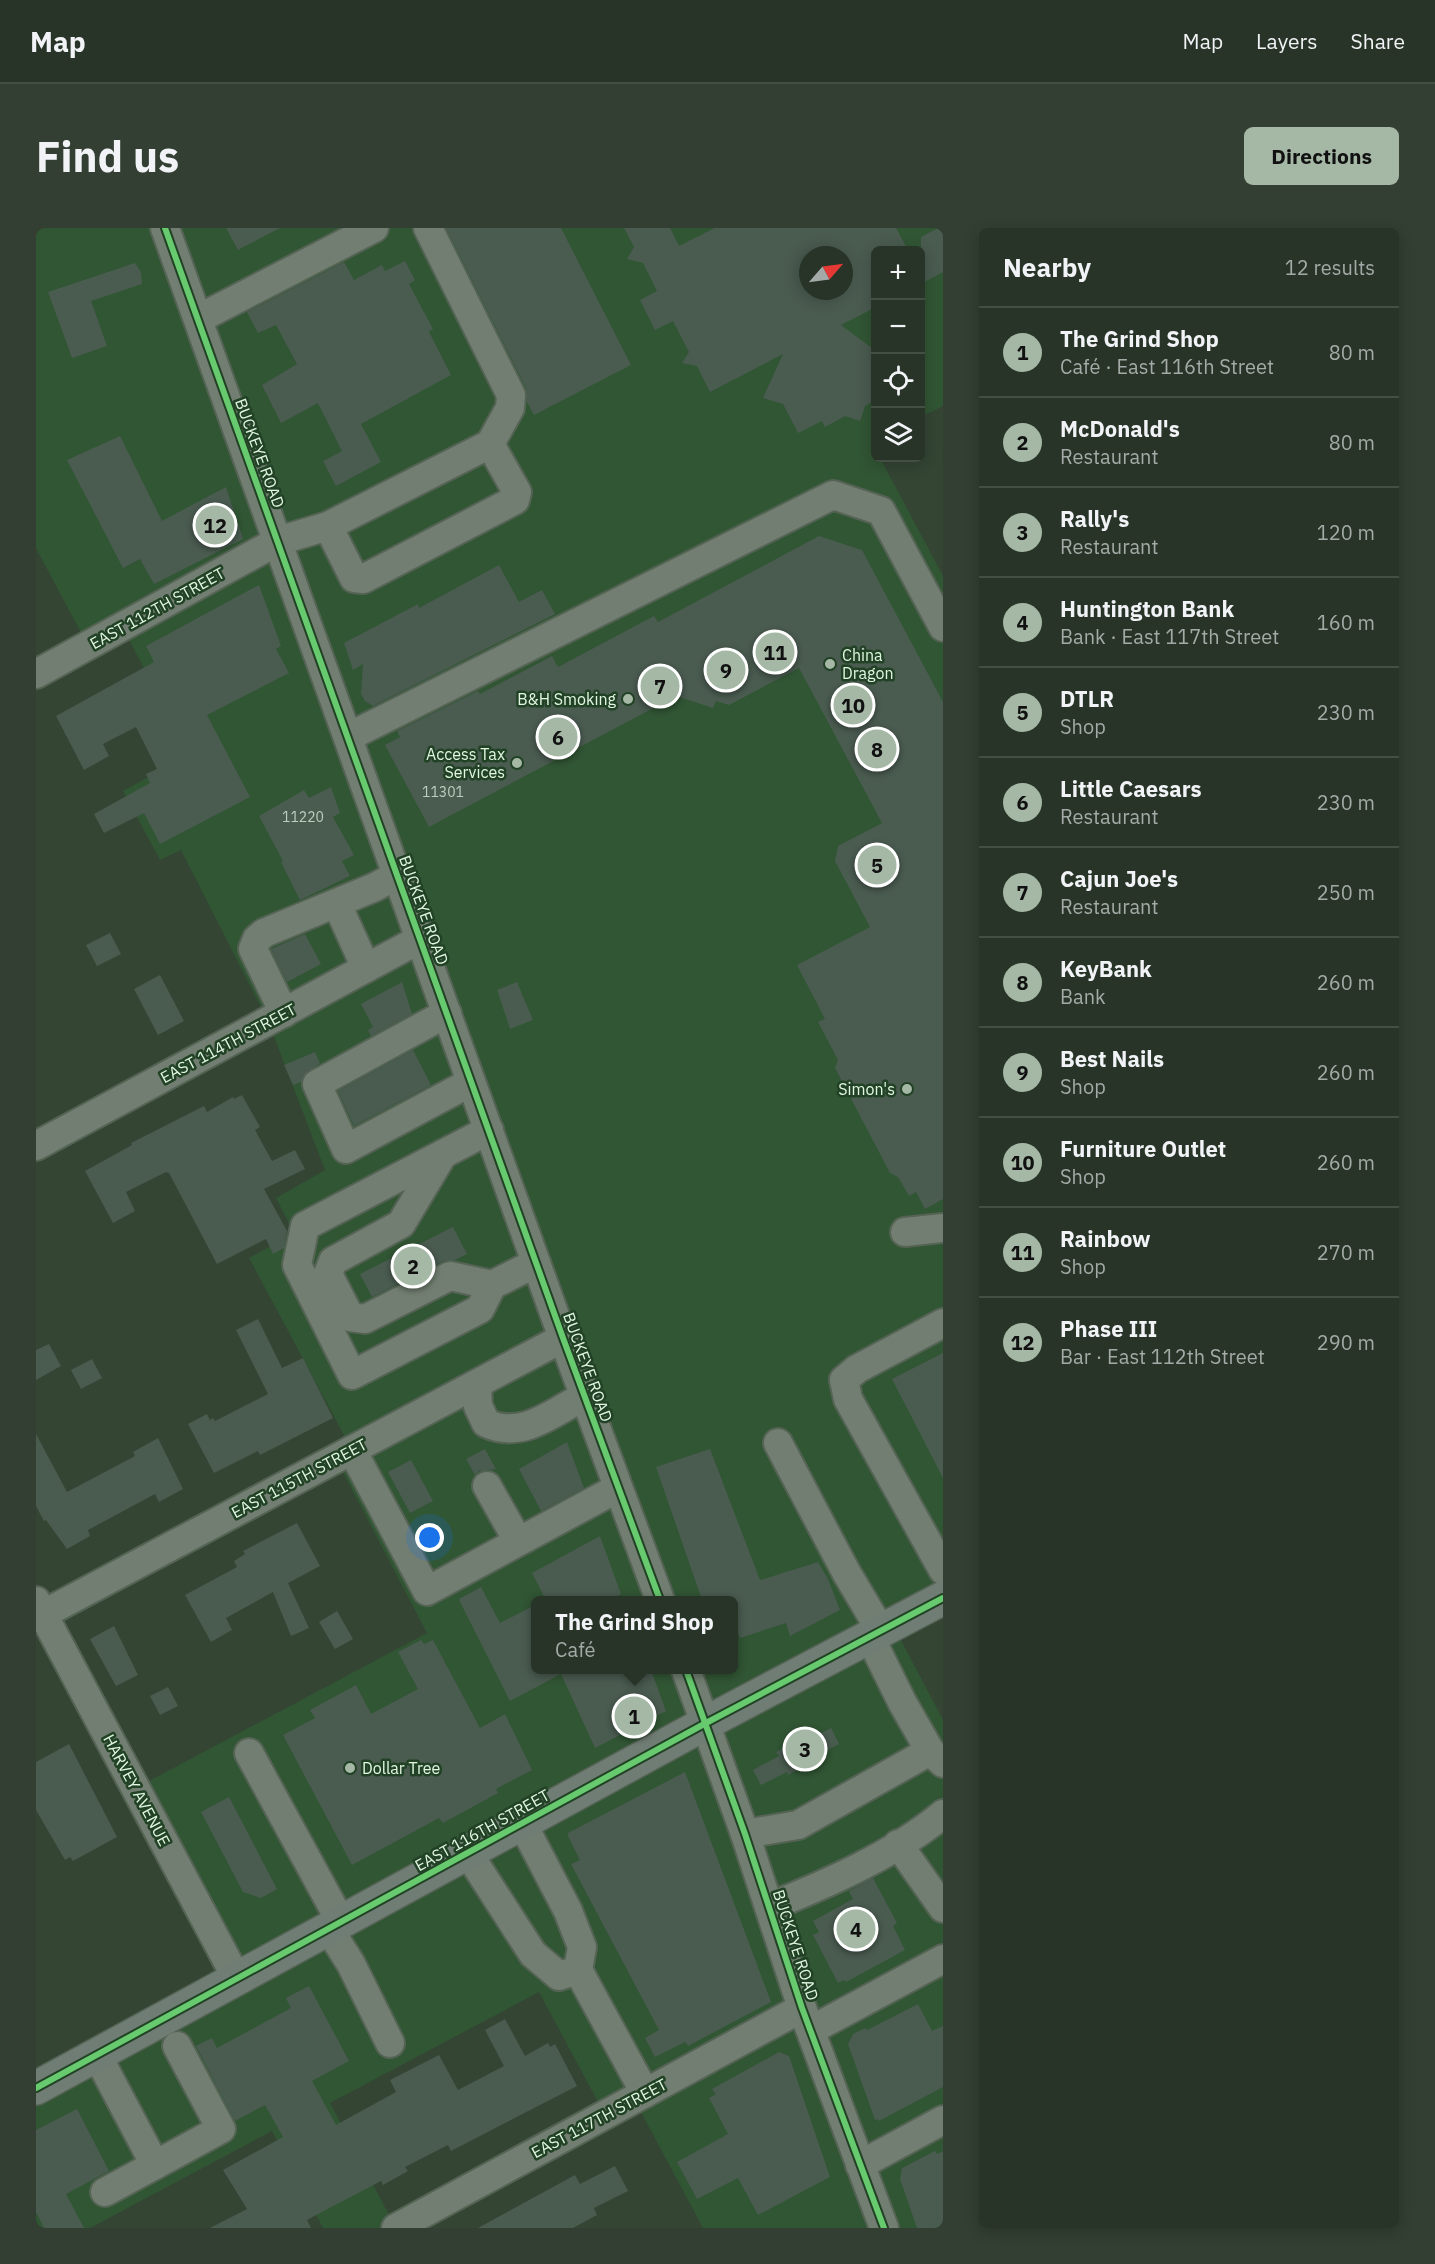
<!DOCTYPE html>
<html lang="en">
<head>
<meta charset="utf-8">
<style>
	:root { --surface:#273427; --page:#333f33; --text:#f1f3f6; --muted:#a4aaa7; --line:#434f44; --accent:#a5b8a6 }
	body { margin:0; font-family:"IBM Plex Sans",sans-serif; background:var(--page); color:var(--text) }
	.controls { position:absolute; right:18px; top:18px; display:grid; overflow:hidden; border-radius:9px; box-shadow:0 3px 15px #0003 }
	.controls button { width:54px; height:54px; display:grid; place-items:center; padding:0; border:0; border-bottom:2px solid var(--line); background:var(--surface); color:var(--text); font:30px sans-serif }
	.compass { position:absolute; left:763px; top:18px; width:54px; height:54px; border-radius:50%; background:var(--surface); box-shadow:0 3px 15px #0003; rotate:62deg }
	.you { position:absolute; left:394px; top:1310px; width:21px; height:21px; margin:-15px; border:4px solid #fff; border-radius:50%; background:#1a73e8; box-shadow:0 0 0 9px #1a73e833 }
	.badge { display:grid; place-items:center; width:39px; height:39px; border-radius:50%; background:var(--accent); color:#111; font-size:20px; font-weight:700 }
	.pin { position:absolute; translate:-50% -50%; border:3px solid #fff; box-shadow:0 2px 6px #0006 }
	.popup { position:absolute; left:495px; top:1368px; width:207px; height:78px; box-sizing:border-box; display:grid; place-content:center; border-radius:9px; background:var(--surface); filter:drop-shadow(0 2px 4px #0005); font-size:20px; white-space:nowrap; color:var(--muted) }
	.popup b { font-size:22px; color:var(--text) }
	.popup::after { content:''; position:absolute; left:50%; top:100%; margin-left:-12px; border:12px solid transparent; border-top-color:var(--surface) }
	.list { margin:0; padding:0; list-style:none }
	h2 { display:flex; justify-content:space-between; align-items:center; height:78px; margin:0; padding:0 24px; font-size:26px }
	h2 small { font-size:20px; font-weight:400; color:var(--muted) }
	.list li { display:grid; grid-template-columns:39px 1fr auto; gap:18px; align-items:center; box-sizing:border-box; height:90px; padding:0 24px; border-top:2px solid var(--line) }
	.list b { display:block; font-size:22px; white-space:nowrap }
	.list p { margin:0; font-size:20px; white-space:nowrap; color:var(--muted) }
	.list em { font-size:20px; font-style:normal; color:var(--muted) }
	.icon { flex:none; width:33px; height:33px; fill:none; stroke:currentColor; stroke-width:2; stroke-linecap:round; stroke-linejoin:round }
	.map { position:relative; flex:none; width:907px; height:2000px; overflow:hidden; border-radius:9px }
	header { display:flex; align-items:center; gap:36px; box-sizing:border-box; height:84px; padding:0 30px; background:var(--surface); border-bottom:2px solid var(--line) }
	header strong { font-size:28px }
	nav { display:flex; gap:33px; margin-inline-start:auto; font-size:21px }
	.intro { display:flex; align-items:center; justify-content:space-between; box-sizing:border-box; height:144px; padding:0 36px }
	h1 { margin:0; font-size:42px }
	.button { padding:15px 27px; border-radius:9px; background:var(--accent); color:#111; font-size:21px; font-weight:700 }
	main { display:flex; gap:36px; padding:0 36px }
	aside { flex:1; background:var(--surface); border-radius:9px; box-shadow:0 3px 15px #0003 }
	.map>svg:first-child { display:block }
	.built { fill:#315634; fill-rule:evenodd }
	.building { fill:#4a5b50; fill-rule:evenodd }
	.lines { fill:none; stroke-linecap:round; stroke-linejoin:round }
	.minor-casing { stroke:#546354; stroke-width:32 }
	.major-casing { stroke:#546354; stroke-width:36 }
	.minor { stroke:#717e71; stroke-width:28 }
	.major { stroke:#707d75; stroke-width:33 }
	.cycleway-casing { stroke:#214224; stroke-width:10 }
	.cycleway { stroke:#67ca6e; stroke-width:6 }
	.poi-dot { fill:#a5b8a6; stroke:#214224; stroke-width:2 }
	.labels { text-anchor:middle; stroke-width:5; stroke-linejoin:round; paint-order:stroke }
	.number-label { font-size:14px; fill:#bccfbe }
	.street-label { font-size:16px; fill:#e2f6e3; stroke:#214224 }
	.poi-label { font-size:16px; fill:#e2f6e3; stroke:#214224; text-anchor:end }
</style>
</head>
<body>
<header>
<strong>Map</strong>
<nav><a>Map</a><a>Layers</a><a>Share</a></nav>
</header>
<div class="intro"><h1>Find us</h1><a class="button">Directions</a></div>
<main>
<div class="map">
<svg width="907" height="2000" viewBox="0 0 907 2000">
	<rect width="100%" height="100%" fill="#344534"/>
	<path class="built" d="M 0,0 L 907,0 L 907,178 L 885,189 L 884,22 L 840,22 L 840,212 L 836,214 L 840,230 L 844,230 L 907,348 L 907,1370 L 857,1397 L 907,1492 L 907,2000 L 667,2000 L 598,1871 L 569,1887 L 503,1764 L 294,1875 L 360,2000 L 287,2000 L 236,1903 L 54,2000 L 0,2000 L 0,1860 L 201,1751 L 100,1560 L 391,1405 L 300,1231 L 316,1222 L 213,1030 L 258,1005 L 240,970 L 289,942 L 232,793 L 145,622 L 124,632 L 87,563 L 154,526 L 86,399 L 52,418 L 0,320 ZM 772,27 L 808,27 L 808,63 L 772,63 ZM 499,1372 L 697,1372 L 697,1442 L 499,1442 Z"/>
	<g class="building">
		<path d="M 190,0 L 244,0 L 202,22 Z"/>
		<path d="M 410,0 L 525,0 L 595,137 L 498,187 L 491,174 L 490,160 Z"/>
		<path d="M 588,0 L 634,0 L 643,18 L 679,0 L 860,0 L 872,22 L 840,22 L 840,79 L 805,97 L 840,123 L 840,172 L 829,178 L 824,193 L 809,188 L 789,199 L 786,193 L 762,205 L 747,176 L 727,170 L 747,126 L 674,164 L 661,138 L 646,135 L 653,124 L 637,93 L 619,102 L 604,72 L 621,63 L 607,35 L 591,31 L 598,19 ZM 772,27 L 808,27 L 808,63 L 772,63 Z"/>
		<path d="M 902,0 L 907,0 L 907,44 L 885,56 L 885,9 Z"/>
		<path d="M 369,33 L 379,52 L 373,56 L 397,101 L 393,103 L 394,106 L 415,147 L 325,196 L 345,234 L 300,258 L 287,233 L 306,223 L 282,175 L 245,195 L 226,157 L 261,136 L 240,97 L 222,105 L 211,84 L 308,34 L 318,52 L 346,37 L 349,43 Z"/>
		<path d="M 99,35 L 105,44 L 106,56 L 55,73 L 71,118 L 36,130 L 12,64 Z"/>
		<path d="M 84,208 L 126,293 L 190,259 L 207,311 L 118,356 L 104,331 L 87,340 L 31,232 Z"/>
		<path d="M 783,308 L 826,322 L 907,474 L 907,971 L 889,981 L 880,964 L 873,968 L 862,949 L 854,945 L 799,840 L 802,832 L 782,794 L 789,791 L 761,737 L 834,699 L 799,633 L 802,618 L 846,595 L 763,440 L 693,477 L 680,473 L 677,480 L 640,468 L 393,599 L 349,517 L 364,509 L 361,503 L 442,463 L 444,466 L 516,428 L 522,439 L 618,388 L 622,394 Z"/>
		<path d="M 463,337 L 483,374 L 506,362 L 519,386 L 337,478 L 329,473 L 325,466 L 327,436 L 317,442 L 308,415 L 382,376 L 383,380 Z"/>
		<path d="M 223,357 L 245,418 L 240,421 L 253,445 L 171,487 L 214,569 L 124,616 L 108,585 L 68,605 L 58,586 L 114,555 L 110,546 L 121,541 L 100,499 L 67,516 L 73,528 L 48,542 L 20,488 L 118,434 L 110,418 Z"/>
		<path d="M 295,559 L 304,585 L 297,589 L 318,627 L 306,633 L 314,648 L 264,672 L 245,634 L 247,633 L 223,588 L 268,562 L 273,570 Z"/>
		<path d="M 74,705 L 85,726 L 61,738 L 50,717 Z"/>
		<path d="M 269,706 L 285,736 L 251,754 L 235,721 Z"/>
		<path d="M 124,747 L 148,793 L 122,807 L 98,761 Z"/>
		<path d="M 366,754 L 376,786 L 335,808 L 332,802 L 337,799 L 325,776 Z"/>
		<path d="M 481,754 L 497,792 L 474,801 L 461,762 Z"/>
		<path d="M 377,822 L 395,857 L 318,898 L 302,863 Z"/>
		<path d="M 279,824 L 284,835 L 268,847 L 265,854 L 257,857 L 248,837 Z"/>
		<path d="M 206,867 L 224,899 L 219,902 L 236,933 L 259,922 L 269,941 L 228,961 L 251,1003 L 248,1020 L 237,1026 L 230,1011 L 181,1036 L 133,945 L 130,944 L 90,964 L 99,983 L 77,995 L 49,943 L 96,917 L 95,915 L 168,878 L 171,884 L 197,869 L 198,871 Z"/>
		<path d="M 417,999 L 431,1026 L 419,1032 L 407,1033 L 336,1069 L 324,1046 Z"/>
		<path d="M 222,1091 L 246,1140 L 267,1130 L 297,1190 L 224,1227 L 222,1223 L 178,1245 L 152,1196 L 171,1186 L 174,1192 L 177,1190 L 179,1193 L 232,1166 L 200,1102 Z"/>
		<path d="M 13,1116 L 25,1138 L 0,1152 L 0,1122 Z"/>
		<path d="M 907,1125 L 907,1250 L 856,1151 Z"/>
		<path d="M 56,1131 L 66,1150 L 45,1161 L 35,1142 Z"/>
		<path d="M 0,1206 L 31,1264 L 99,1228 L 97,1224 L 122,1210 L 147,1261 L 123,1274 L 119,1266 L 52,1302 L 54,1308 L 31,1321 L 10,1292 L 8,1293 L 0,1278 Z"/>
		<path d="M 531,1214 L 548,1260 L 505,1283 L 483,1241 Z"/>
		<path d="M 449,1221 L 460,1241 L 443,1243 L 439,1247 L 430,1231 Z"/>
		<path d="M 674,1221 L 724,1352 L 782,1334 L 792,1351 L 804,1382 L 754,1408 L 750,1395 L 704,1410 L 697,1392 L 697,1372 L 666,1372 L 620,1239 Z"/>
		<path d="M 375,1232 L 397,1273 L 374,1285 L 352,1244 Z"/>
		<path d="M 261,1295 L 284,1338 L 252,1355 L 273,1400 L 255,1408 L 237,1364 L 190,1390 L 196,1402 L 175,1414 L 149,1367 L 201,1339 L 198,1333 L 209,1326 L 207,1323 Z"/>
		<path d="M 564,1308 L 585,1366 L 573,1372 L 510,1372 L 496,1345 Z"/>
		<path d="M 445,1359 L 464,1395 L 499,1377 L 499,1442 L 615,1442 L 630,1483 L 559,1520 L 525,1446 L 474,1473 L 424,1374 L 423,1371 Z"/>
		<path d="M 301,1383 L 317,1411 L 299,1421 L 283,1394 Z"/>
		<path d="M 78,1398 L 102,1447 L 80,1458 L 54,1411 Z"/>
		<path d="M 385,1412 L 388,1416 L 397,1412 L 444,1500 L 469,1486 L 496,1542 L 460,1561 L 462,1565 L 407,1595 L 403,1590 L 316,1637 L 247,1507 L 279,1490 L 274,1482 L 320,1457 L 335,1486 L 382,1461 L 362,1424 Z"/>
		<path d="M 132,1459 L 142,1478 L 124,1487 L 114,1468 Z"/>
		<path d="M 795,1500 L 803,1516 L 769,1534 L 771,1537 L 752,1547 L 751,1544 L 725,1557 L 717,1542 L 743,1528 L 740,1524 L 758,1515 L 760,1518 Z"/>
		<path d="M 33,1516 L 81,1609 L 37,1633 L 34,1629 L 29,1632 L 0,1582 L 0,1534 Z"/>
		<path d="M 649,1544 L 735,1774 L 652,1818 L 649,1814 L 619,1829 L 609,1810 L 623,1802 L 535,1636 L 544,1632 L 532,1608 L 532,1605 Z"/>
		<path d="M 193,1569 L 241,1661 L 225,1670 L 207,1664 L 165,1584 Z"/>
		<path d="M 837,1650 L 861,1695 L 857,1698 L 869,1722 L 810,1754 L 808,1752 L 802,1755 L 777,1707 L 783,1704 L 777,1693 L 817,1671 L 813,1663 Z"/>
		<path d="M 273,1758 L 313,1833 L 276,1853 L 300,1897 L 360,1864 L 354,1852 L 403,1827 L 422,1862 L 468,1838 L 449,1802 L 469,1791 L 489,1828 L 512,1815 L 514,1819 L 519,1816 L 541,1858 L 415,1923 L 412,1917 L 369,1939 L 372,1943 L 347,1957 L 345,1953 L 271,1992 L 275,2000 L 174,2000 L 211,1981 L 187,1942 L 247,1909 L 229,1877 L 199,1893 L 160,1818 L 176,1810 L 181,1820 L 255,1780 L 250,1770 Z"/>
		<path d="M 882,1776 L 896,1803 L 907,1798 L 907,1859 L 843,1893 L 842,1891 L 839,1892 L 812,1816 L 817,1806 L 829,1800 L 831,1802 Z"/>
		<path d="M 743,1824 L 753,1828 L 794,1949 L 722,1987 L 702,1950 L 661,1971 L 641,1934 L 692,1906 L 673,1870 L 680,1866 L 676,1861 Z"/>
		<path d="M 41,1881 L 73,1943 L 30,1966 L 48,2000 L 8,2000 L 0,1984 L 0,1902 Z"/>
		<path d="M 899,1923 L 901,1926 L 907,1923 L 907,2000 L 881,2000 L 864,1951 L 866,1940 Z"/>
		<path d="M 579,1938 L 592,1963 L 558,1980 L 561,1987 L 537,2000 L 442,2000 L 539,1947 L 544,1956 Z"/>
	</g>
	<g class="lines">
		<g class="minor-casing">
			<g id="minor">
				<path d="M 129,0 L 527,1110 L 624,1372"/>
				<path d="M 392,0 L 475,167 L 474,180 L 454,216"/>
				<path d="M 162,91 L 338,0"/>
				<path d="M 0,446 L 242,313 L 292,298 L 454,216 L 481,264 L 479,272 L 327,351 L 318,350 L 292,298"/>
				<path d="M 312,509 L 797,267 L 845,283 L 907,399"/>
				<path d="M 301,676 L 330,740"/>
				<path d="M 248,785 L 217,721 L 221,711 L 228,705 L 339,659 L 361,647"/>
				<path d="M 411,785 L 281,856 L 310,921 L 435,854"/>
				<path d="M 453,902 L 269,998 L 261,1037 L 316,1147 L 444,1081 L 456,1057 L 500,1035"/>
				<path d="M 0,918 L 384,711"/>
				<path d="M 407,926 L 365,996 L 297,1033 L 292,1046 L 314,1089 L 329,1091 L 414,1048 L 456,1057"/>
				<path d="M 869,1004 L 907,1000"/>
				<path d="M 907,1095 L 821,1141 L 808,1152 L 812,1171 L 907,1342"/>
				<path d="M 441,1156 L 442,1178 L 450,1195 C 485,1212 517,1185 548,1168"/>
				<path d="M 742,1215 L 810,1344 L 845,1403"/>
				<path d="M 316,1222 L 391,1363 L 582,1260"/>
				<path d="M 451,1258 L 482,1313"/>
				<path d="M 0,1373 L 201,1751"/>
				<path d="M 0,1390 L 527,1110"/>
				<path d="M 834,1409 L 866,1474 L 894,1523 L 907,1535"/>
				<path d="M 650,1442 L 709,1606 L 766,1780 L 848,2000"/>
				<path d="M 213,1525 L 305,1694"/>
				<path d="M 709,1606 L 762,1597 L 894,1523"/>
				<path d="M 862,1616 L 907,1680"/>
				<path d="M 432,1625 L 497,1726 L 523,1748 L 542,1742 L 546,1719 L 532,1683 L 486,1595"/>
				<path d="M 733,1679 C 791,1656 859,1626 907,1586"/>
				<path d="M 293,1701 L 315,1736 L 354,1815"/>
				<path d="M 542,1742 L 609,1865"/>
				<path d="M 775,1802 L 907,1731"/>
				<path d="M 61,1827 L 119,1937 L 185,1901 L 141,1818"/>
				<path d="M 824,1937 L 907,1892"/>
				<path d="M 69,1964 L 119,1937"/>
				<path d="M 360,2000 L 766,1780"/>
			</g>
		</g>
		<g class="major-casing">
			<path id="major" d="M 0,1860 L 670,1495 L 907,1370"/>
		</g>
		<use href="#minor" class="minor"/>
		<use href="#major" class="major"/>
		<g class="cycleway-casing">
			<g id="cycleway">
				<path d="M 129,0 L 527,1110 L 624,1372"/>
				<path d="M 650,1442 L 709,1606 L 766,1780 L 848,2000"/>
				<path d="M 0,1860 L 670,1495 L 907,1370"/>
			</g>
		</g>
		<use href="#cycleway" class="cycleway"/>
	</g>
	<g class="poi-dot">
		<circle cx="794" cy="436" r="6"/>
		<circle cx="592" cy="471" r="6"/>
		<circle cx="481" cy="535" r="6"/>
		<circle cx="871" cy="861" r="6"/>
		<circle cx="314" cy="1540" r="6"/>
	</g>
	<g class="labels">
		<g class="number-label">
			<text x="407" y="569">11301</text>
			<text x="267" y="594">11220</text>
		</g>
		<g class="street-label">
			<text transform="translate(224 225) rotate(70)" y="6">BUCKEYE ROAD</text>
			<text transform="translate(121 380) rotate(-29)" y="6">EAST 112TH STREET</text>
			<text transform="translate(388 682) rotate(70)" y="6">BUCKEYE ROAD</text>
			<text transform="translate(192 815) rotate(-28)" y="6">EAST 114TH STREET</text>
			<text transform="translate(552 1139) rotate(70)" y="6">BUCKEYE ROAD</text>
			<text transform="translate(263 1250) rotate(-28)" y="6">EAST 115TH STREET</text>
			<text transform="translate(101 1562) rotate(62)" y="6">HARVEY AVENUE</text>
			<text transform="translate(446 1602) rotate(-29)" y="6">EAST 116TH STREET</text>
			<text transform="translate(760 1717) rotate(72)" y="6">BUCKEYE ROAD</text>
			<text transform="translate(563 1890) rotate(-28)" y="6">EAST 117TH STREET</text>
		</g>
		<g class="poi-label">
			<text x="806" y="433" text-anchor="start">China<tspan x="806" dy="18">Dragon</tspan></text>
			<text x="580" y="477">B&amp;H Smoking</text>
			<text x="469" y="532">Access Tax<tspan x="469" dy="18">Services</tspan></text>
			<text x="859" y="867">Simon's</text>
			<text x="326" y="1546" text-anchor="start">Dollar Tree</text>
		</g>
	</g>
</svg>
<div class="controls">
<button>+</button>
<button>−</button>
<button><svg class="icon" aria-label="locate" viewBox="0 0 24 24"><circle cx="12" cy="12" r="6"/><path d="M12 2v4M12 18v4M2 12h4M18 12h4"/></svg></button>
<button><svg class="icon" aria-label="layers" viewBox="0 0 24 24"><path d="M12 4l9 5-9 5-9-5zM3 14l9 5 9-5"/></svg></button>
</div>
<svg class="compass" viewBox="-18 -18 36 36"><path d="M0-13l5 13h-10z" fill="#e53935"/><path d="M0 13l5-13h-10z" fill="#a4aaa7"/></svg>
<div class="you"></div>
<div class="pin badge" style="left:598px;top:1488px">1</div>
<div class="popup"><b>The Grind Shop</b>Café</div>
<div class="pin badge" style="left:377px;top:1038px">2</div>
<div class="pin badge" style="left:769px;top:1521px">3</div>
<div class="pin badge" style="left:820px;top:1701px">4</div>
<div class="pin badge" style="left:841px;top:637px">5</div>
<div class="pin badge" style="left:522px;top:509px">6</div>
<div class="pin badge" style="left:624px;top:458px">7</div>
<div class="pin badge" style="left:841px;top:521px">8</div>
<div class="pin badge" style="left:690px;top:442px">9</div>
<div class="pin badge" style="left:817px;top:477px">10</div>
<div class="pin badge" style="left:739px;top:424px">11</div>
<div class="pin badge" style="left:179px;top:297px">12</div>
</div>
<aside>
<h2>Nearby<small>12 results</small></h2>
<ul class="list">
<li><span class="badge">1</span><div><b>The Grind Shop</b><p>Café · East 116th Street</p></div><em>80 m</em></li>
<li><span class="badge">2</span><div><b>McDonald's</b><p>Restaurant</p></div><em>80 m</em></li>
<li><span class="badge">3</span><div><b>Rally's</b><p>Restaurant</p></div><em>120 m</em></li>
<li><span class="badge">4</span><div><b>Huntington Bank</b><p>Bank · East 117th Street</p></div><em>160 m</em></li>
<li><span class="badge">5</span><div><b>DTLR</b><p>Shop</p></div><em>230 m</em></li>
<li><span class="badge">6</span><div><b>Little Caesars</b><p>Restaurant</p></div><em>230 m</em></li>
<li><span class="badge">7</span><div><b>Cajun Joe's</b><p>Restaurant</p></div><em>250 m</em></li>
<li><span class="badge">8</span><div><b>KeyBank</b><p>Bank</p></div><em>260 m</em></li>
<li><span class="badge">9</span><div><b>Best Nails</b><p>Shop</p></div><em>260 m</em></li>
<li><span class="badge">10</span><div><b>Furniture Outlet</b><p>Shop</p></div><em>260 m</em></li>
<li><span class="badge">11</span><div><b>Rainbow</b><p>Shop</p></div><em>270 m</em></li>
<li><span class="badge">12</span><div><b>Phase III</b><p>Bar · East 112th Street</p></div><em>290 m</em></li>
</ul>
</aside>
</main>
</body>
</html>
